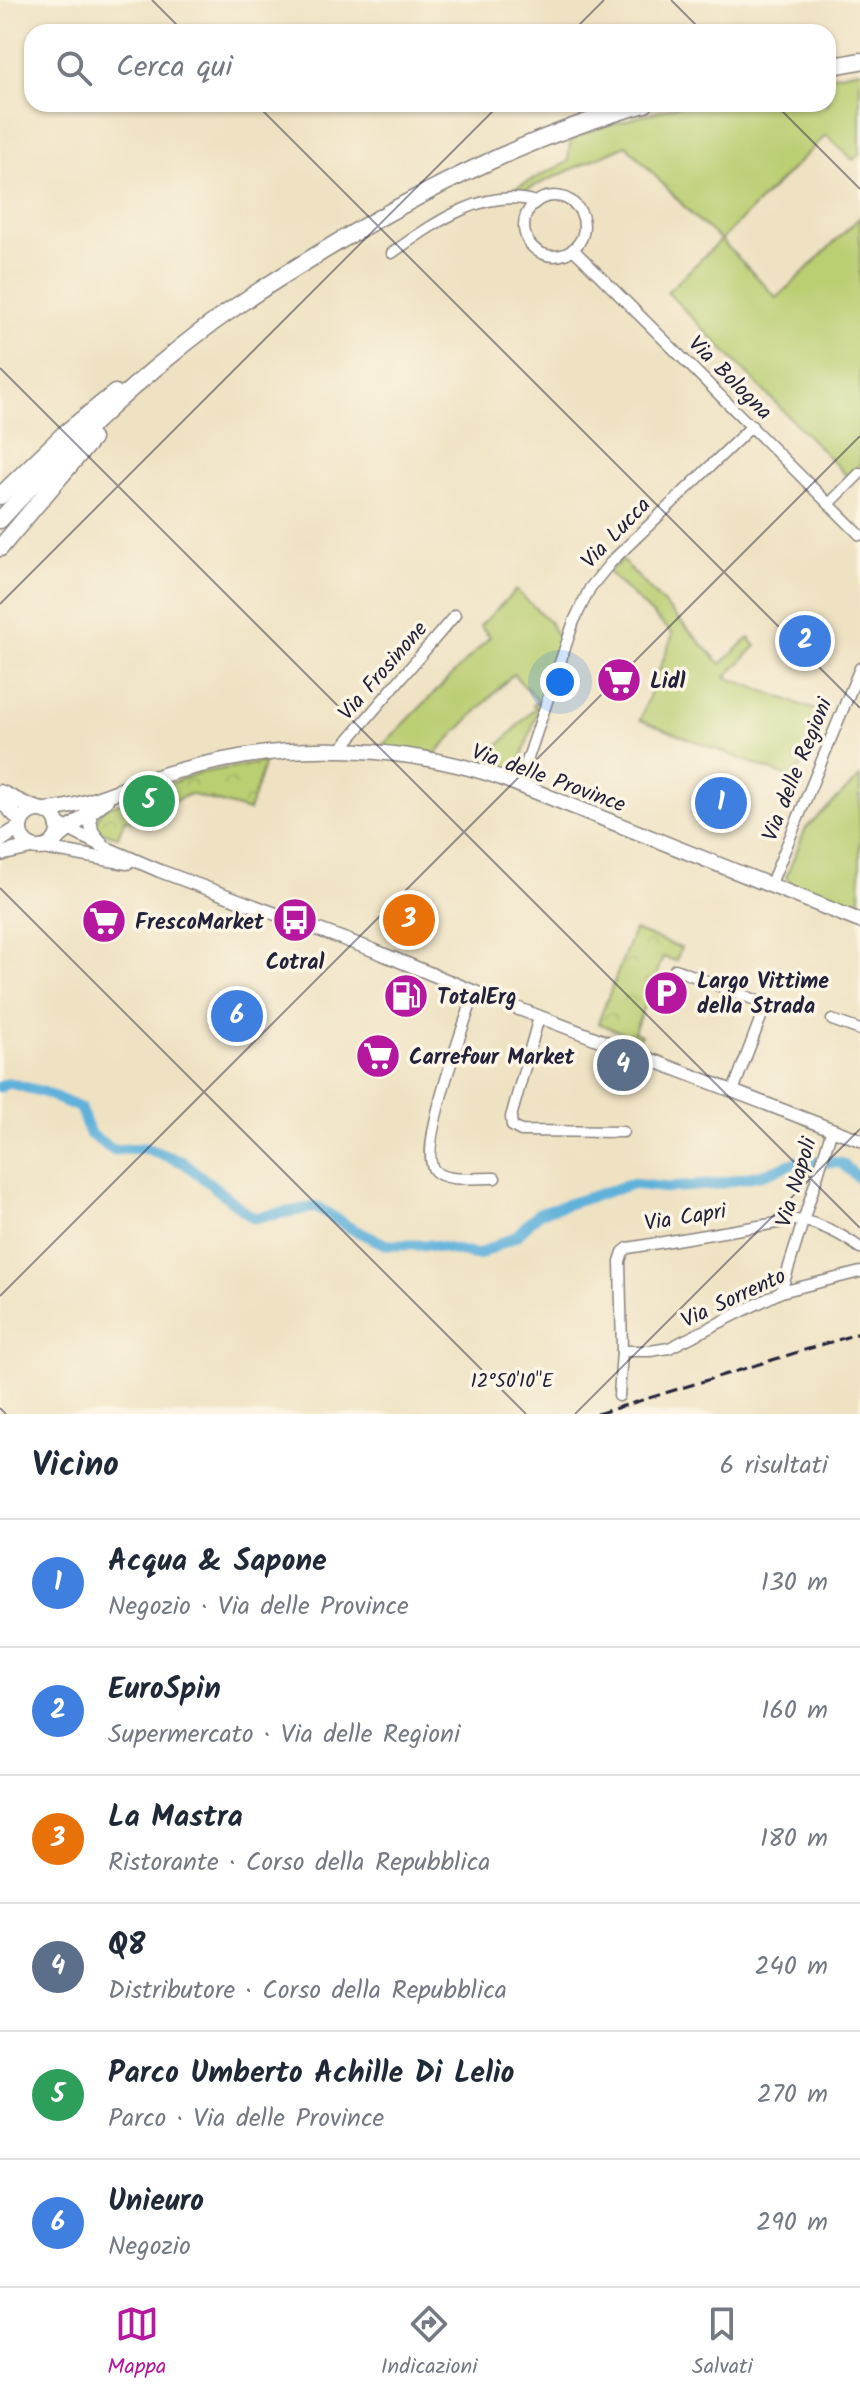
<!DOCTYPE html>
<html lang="it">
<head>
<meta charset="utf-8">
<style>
	:root { --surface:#fff; --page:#f2f2f3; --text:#1f2937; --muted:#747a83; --line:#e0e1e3; --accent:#b5179e }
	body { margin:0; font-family:Kalam,sans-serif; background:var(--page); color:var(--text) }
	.you { position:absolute; left:560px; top:682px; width:28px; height:28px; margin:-20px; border:6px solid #fff; border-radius:50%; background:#1a73e8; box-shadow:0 0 0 12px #1a73e833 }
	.badge { display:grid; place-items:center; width:52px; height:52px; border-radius:50%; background:var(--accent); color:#fff; font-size:26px; font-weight:700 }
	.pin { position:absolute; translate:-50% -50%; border:4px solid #fff; box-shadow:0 2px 8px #0006 }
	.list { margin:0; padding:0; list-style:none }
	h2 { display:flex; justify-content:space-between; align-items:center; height:104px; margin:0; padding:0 32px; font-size:34px }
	h2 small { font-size:26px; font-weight:400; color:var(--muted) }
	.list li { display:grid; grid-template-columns:52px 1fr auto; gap:24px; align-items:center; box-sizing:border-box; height:128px; padding:0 32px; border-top:2px solid var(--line) }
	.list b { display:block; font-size:30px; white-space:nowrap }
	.list p { margin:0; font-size:26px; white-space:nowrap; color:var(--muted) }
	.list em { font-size:26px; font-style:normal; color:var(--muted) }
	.icon { flex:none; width:44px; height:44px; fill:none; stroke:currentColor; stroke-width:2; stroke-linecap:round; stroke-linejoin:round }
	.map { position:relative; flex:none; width:860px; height:1414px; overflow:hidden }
	.search { position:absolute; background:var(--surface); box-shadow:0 2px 6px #0004; left:24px; right:24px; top:24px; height:88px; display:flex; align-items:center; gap:20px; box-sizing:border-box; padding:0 28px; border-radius:24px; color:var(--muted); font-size:30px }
	.sheet { height:872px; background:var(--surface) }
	nav { display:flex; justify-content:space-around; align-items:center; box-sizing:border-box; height:112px; border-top:2px solid var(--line); background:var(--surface); font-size:22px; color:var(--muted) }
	nav a { display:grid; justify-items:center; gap:4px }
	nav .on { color:var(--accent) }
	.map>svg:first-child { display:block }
	.grass { fill:#bace72; stroke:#6e7856; stroke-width:2 }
	.park { fill:url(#park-crowns); stroke:#6e7856; stroke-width:2 }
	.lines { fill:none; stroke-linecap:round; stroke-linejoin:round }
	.canal { stroke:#5fb1da; stroke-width:11 }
	.minor-casing { stroke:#88827e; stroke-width:13 }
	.tertiary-casing { stroke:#88827e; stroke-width:15 }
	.secondary-casing { stroke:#88827e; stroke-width:17 }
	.primary-casing { stroke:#88827e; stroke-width:19 }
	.minor { stroke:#fff; stroke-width:10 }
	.tertiary { stroke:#fff; stroke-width:12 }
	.secondary { stroke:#fff; stroke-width:14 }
	.primary { stroke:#fff; stroke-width:16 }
	.rail { stroke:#22223b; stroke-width:3; stroke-dasharray:12 6; stroke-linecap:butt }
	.ticks { fill:none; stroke:#22223b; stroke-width:2; stroke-opacity:0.45 }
	.labels { text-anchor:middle; stroke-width:7; stroke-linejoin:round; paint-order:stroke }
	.street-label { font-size:22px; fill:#22223b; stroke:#fcf5e5 }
	.poi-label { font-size:22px; font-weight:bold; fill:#22223b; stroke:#fcf5e5; text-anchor:start }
	.ticks-label { font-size:20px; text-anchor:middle; fill:#22223b; stroke:#fcf5e5; stroke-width:7; stroke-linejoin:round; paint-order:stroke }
</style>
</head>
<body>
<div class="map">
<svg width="860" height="1414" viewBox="0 0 860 1414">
	<defs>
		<pattern id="park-crowns" width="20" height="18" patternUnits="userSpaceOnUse" patternTransform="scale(2)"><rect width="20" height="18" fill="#bace72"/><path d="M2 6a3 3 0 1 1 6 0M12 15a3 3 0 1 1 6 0" fill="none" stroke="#a0b164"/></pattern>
	</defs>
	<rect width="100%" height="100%" fill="#fcf5e5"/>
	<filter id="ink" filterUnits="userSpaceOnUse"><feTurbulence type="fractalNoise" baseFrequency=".0125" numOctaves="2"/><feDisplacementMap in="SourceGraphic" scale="16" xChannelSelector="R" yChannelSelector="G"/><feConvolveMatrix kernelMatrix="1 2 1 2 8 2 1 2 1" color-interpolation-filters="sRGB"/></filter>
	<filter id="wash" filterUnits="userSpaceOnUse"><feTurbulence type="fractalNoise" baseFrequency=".006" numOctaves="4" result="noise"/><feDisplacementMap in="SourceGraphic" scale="32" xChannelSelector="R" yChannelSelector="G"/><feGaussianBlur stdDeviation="1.8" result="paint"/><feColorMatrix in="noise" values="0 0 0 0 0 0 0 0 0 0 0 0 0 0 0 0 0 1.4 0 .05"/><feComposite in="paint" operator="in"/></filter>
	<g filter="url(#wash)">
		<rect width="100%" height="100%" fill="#efe2c2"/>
		<g class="grass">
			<path d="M 860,70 L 860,154 L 853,160 L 826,135 L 721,240 L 777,298 L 860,217 L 860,464 L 847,476 L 667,292 L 721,240 L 694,217 L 626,145 L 521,192 L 507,192 L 568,162 L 570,143 L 578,136 L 599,128 L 683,104 L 828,104 L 828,76 Z"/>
			<path d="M 622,560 L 721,664 L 749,638 L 756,646 L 726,677 L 821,712 L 796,780 L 640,720 L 673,634 L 608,572 Z"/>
			<path d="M 516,590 L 549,621 L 561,643 L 519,766 L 510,773 L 479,766 L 535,708 L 533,705 L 538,701 L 513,674 L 434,755 L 380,748 L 490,637 L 480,626 Z"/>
			<path d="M 860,777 L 860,914 C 841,907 795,894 786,877 L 806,828 Z"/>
		</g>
		<g class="park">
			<path d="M 265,762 L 249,811 L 190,794 L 159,808 L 150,827 L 125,819 L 118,837 L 97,831 L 96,822 L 103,809 L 198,773 Z"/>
			<path d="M 634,930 L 681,948 L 676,961 L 663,957 L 634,1032 L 641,1035 L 639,1040 L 598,1023 Z"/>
		</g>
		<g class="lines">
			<path class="canal" d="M 0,1087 L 9,1083 L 43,1092 L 80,1108 L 90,1134 L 113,1150 L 145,1148 L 183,1162 L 253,1218 L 317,1207 L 352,1229 L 387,1245 L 429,1245 L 478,1255 L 516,1236 L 539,1213 L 632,1184 L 668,1188 L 717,1184 L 764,1174 L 802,1160 L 841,1163 L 860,1179"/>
		</g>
	</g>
	<g filter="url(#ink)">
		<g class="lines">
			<g class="minor-casing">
				<g id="minor">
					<circle cx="554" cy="226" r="30"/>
					<path d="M 573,249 L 860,535"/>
					<path d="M 392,253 C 432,225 484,186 536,202"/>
					<path d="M 829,504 L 860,473"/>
					<path d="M 339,751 L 455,615"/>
					<path d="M 519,785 L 574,621 L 590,588 L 612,561 L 752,426"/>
					<path d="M 770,886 L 860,668"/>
					<path d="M 675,969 L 766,1004 L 733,1091"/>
					<path d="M 475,992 C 466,1019 416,1152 435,1171 C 447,1183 479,1177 495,1178"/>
					<path d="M 539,1017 L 511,1117 L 512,1126 L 521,1131 L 623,1132"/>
					<path d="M 832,1020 L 860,1030"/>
					<path d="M 781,1292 L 832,1129"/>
					<path d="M 622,1351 L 650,1351 L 669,1348 L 781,1292 L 860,1272"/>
					<path d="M 619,1396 L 622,1351 L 620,1261 L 623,1252 L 628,1248 L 795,1220 C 816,1221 843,1235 860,1248"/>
				</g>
			</g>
			<g class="tertiary-casing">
				<g id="tertiary">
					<path d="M 89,811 L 92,831 L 102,844"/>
					<path d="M 57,823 L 104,847 L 160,871 L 373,950 L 475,992 L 860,1140"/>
					<path d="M 44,848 L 127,863"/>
				</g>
			</g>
			<g class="secondary-casing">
				<g id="secondary">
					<path d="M 0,792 C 12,797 32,810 45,810 C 81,808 122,789 156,777 C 185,768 216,761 246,756 C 328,743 420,751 499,777 L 860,921"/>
					<path d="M 0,800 L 21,821"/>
					<circle cx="39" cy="829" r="19"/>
					<path d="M 0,840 L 19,828"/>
					<path d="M 54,841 L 106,800"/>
					<path d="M 0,854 L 31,847"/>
				</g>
			</g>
			<g class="primary-casing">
				<g id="primary">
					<path d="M 828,67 L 860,61"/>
					<path d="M 0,496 L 64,434 L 115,393"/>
					<path d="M 0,520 C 54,460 112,402 175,352 C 218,316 267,285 315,256 C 418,192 528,136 645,104"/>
					<path d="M 0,548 L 92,439"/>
				</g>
			</g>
			<use href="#minor" class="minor"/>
			<use href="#tertiary" class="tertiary"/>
			<use href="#secondary" class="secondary"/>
			<use href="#primary" class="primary"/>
			<path class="rail" d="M 597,1414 L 860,1333"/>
		</g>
	</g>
	<path class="ticks" d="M 152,0 L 184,32M 671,0 L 703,32M 572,32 L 604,0M 256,104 L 860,708M 775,104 L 860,189M 0,368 L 860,1228M 0,604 L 500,104M 0,888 L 526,1414M 0,1296 L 860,436M 0,1408 L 6,1414M 575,1414 L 860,1129"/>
	<defs>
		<g id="supermarket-disc" transform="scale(2.3)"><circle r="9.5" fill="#b5179e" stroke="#fcf5e5"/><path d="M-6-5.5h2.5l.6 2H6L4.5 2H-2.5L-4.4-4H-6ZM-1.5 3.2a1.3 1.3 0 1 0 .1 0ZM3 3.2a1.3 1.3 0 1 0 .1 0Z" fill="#fff"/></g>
		<g id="bus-disc" transform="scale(2.3)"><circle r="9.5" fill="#b5179e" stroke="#fcf5e5"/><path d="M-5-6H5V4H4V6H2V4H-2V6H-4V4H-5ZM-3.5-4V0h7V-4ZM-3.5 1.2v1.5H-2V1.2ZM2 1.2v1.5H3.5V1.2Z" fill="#fff"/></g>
		<g id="parking-disc" transform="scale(2.3)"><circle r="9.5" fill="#b5179e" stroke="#fcf5e5"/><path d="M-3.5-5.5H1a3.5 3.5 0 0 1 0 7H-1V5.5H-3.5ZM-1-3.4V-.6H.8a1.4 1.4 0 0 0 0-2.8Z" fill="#fff"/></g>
		<g id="fuel-disc" transform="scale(2.3)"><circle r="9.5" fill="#b5179e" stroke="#fcf5e5"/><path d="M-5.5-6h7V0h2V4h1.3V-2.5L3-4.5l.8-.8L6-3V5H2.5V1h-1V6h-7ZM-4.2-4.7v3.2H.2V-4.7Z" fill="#fff"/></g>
	</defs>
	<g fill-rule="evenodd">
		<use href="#supermarket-disc" x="619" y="680"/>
		<use href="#bus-disc" x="295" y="920"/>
		<use href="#supermarket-disc" x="104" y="921"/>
		<use href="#parking-disc" x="666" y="993"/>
		<use href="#fuel-disc" x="406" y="996"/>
		<use href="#supermarket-disc" x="378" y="1056"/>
	</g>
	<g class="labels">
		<g class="street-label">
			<text transform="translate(731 377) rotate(45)" y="8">Via Bologna</text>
			<text transform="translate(615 532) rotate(-46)" y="8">Via Lucca</text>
			<text transform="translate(382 670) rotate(-49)" y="8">Via Frosinone</text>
			<text transform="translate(796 769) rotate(-68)" y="8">Via delle Regioni</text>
			<text transform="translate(549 777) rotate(20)" y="8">Via delle Province</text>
			<text transform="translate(795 1182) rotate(-73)" y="8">Via Napoli</text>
			<text transform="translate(685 1216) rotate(-9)" y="8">Via Capri</text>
			<text transform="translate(733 1297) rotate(-25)" y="8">Via Sorrento</text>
		</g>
		<g class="poi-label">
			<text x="650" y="688">Lidl</text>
			<text x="135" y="929">FrescoMarket</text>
			<text x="295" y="969" text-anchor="middle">Cotral</text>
			<text x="697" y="988">Largo Vittime<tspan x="697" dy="25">della Strada</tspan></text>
			<text x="437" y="1004">TotalErg</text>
			<text x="409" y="1064">Carrefour Market</text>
		</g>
	</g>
	<g class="ticks-label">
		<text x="512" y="1387">12°50'10"E</text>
	</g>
</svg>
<div class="you"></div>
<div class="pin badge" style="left:721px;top:803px;background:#3f7fe0">1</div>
<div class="pin badge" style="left:805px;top:641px;background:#3f7fe0">2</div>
<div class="pin badge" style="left:409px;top:920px;background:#e8710a">3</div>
<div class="pin badge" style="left:623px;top:1065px;background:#5c6f8a">4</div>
<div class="pin badge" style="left:149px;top:801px;background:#2e9e5b">5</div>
<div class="pin badge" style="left:237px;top:1016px;background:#3f7fe0">6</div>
<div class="search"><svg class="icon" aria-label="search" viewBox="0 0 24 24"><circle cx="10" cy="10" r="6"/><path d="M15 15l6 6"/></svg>Cerca qui</div>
</div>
<section class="sheet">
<h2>Vicino<small>6 risultati</small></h2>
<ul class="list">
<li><span class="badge" style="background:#3f7fe0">1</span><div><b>Acqua &amp; Sapone</b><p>Negozio · Via delle Province</p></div><em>130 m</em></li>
<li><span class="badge" style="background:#3f7fe0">2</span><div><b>EuroSpin</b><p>Supermercato · Via delle Regioni</p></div><em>160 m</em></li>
<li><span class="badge" style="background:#e8710a">3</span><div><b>La Mastra</b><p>Ristorante · Corso della Repubblica</p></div><em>180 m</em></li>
<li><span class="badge" style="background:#5c6f8a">4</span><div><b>Q8</b><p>Distributore · Corso della Repubblica</p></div><em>240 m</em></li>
<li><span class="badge" style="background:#2e9e5b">5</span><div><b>Parco Umberto Achille Di Lelio</b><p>Parco · Via delle Province</p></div><em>270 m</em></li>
<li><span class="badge" style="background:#3f7fe0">6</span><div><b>Unieuro</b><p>Negozio</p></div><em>290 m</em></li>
</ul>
</section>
<nav>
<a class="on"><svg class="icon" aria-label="map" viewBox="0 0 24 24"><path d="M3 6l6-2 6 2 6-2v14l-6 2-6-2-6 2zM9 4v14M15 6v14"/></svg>Mappa</a>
<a><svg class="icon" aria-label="directions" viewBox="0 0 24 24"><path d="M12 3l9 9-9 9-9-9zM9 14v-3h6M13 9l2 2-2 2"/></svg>Indicazioni</a>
<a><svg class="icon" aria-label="saved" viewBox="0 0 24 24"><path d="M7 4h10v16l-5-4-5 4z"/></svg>Salvati</a>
</nav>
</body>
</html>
